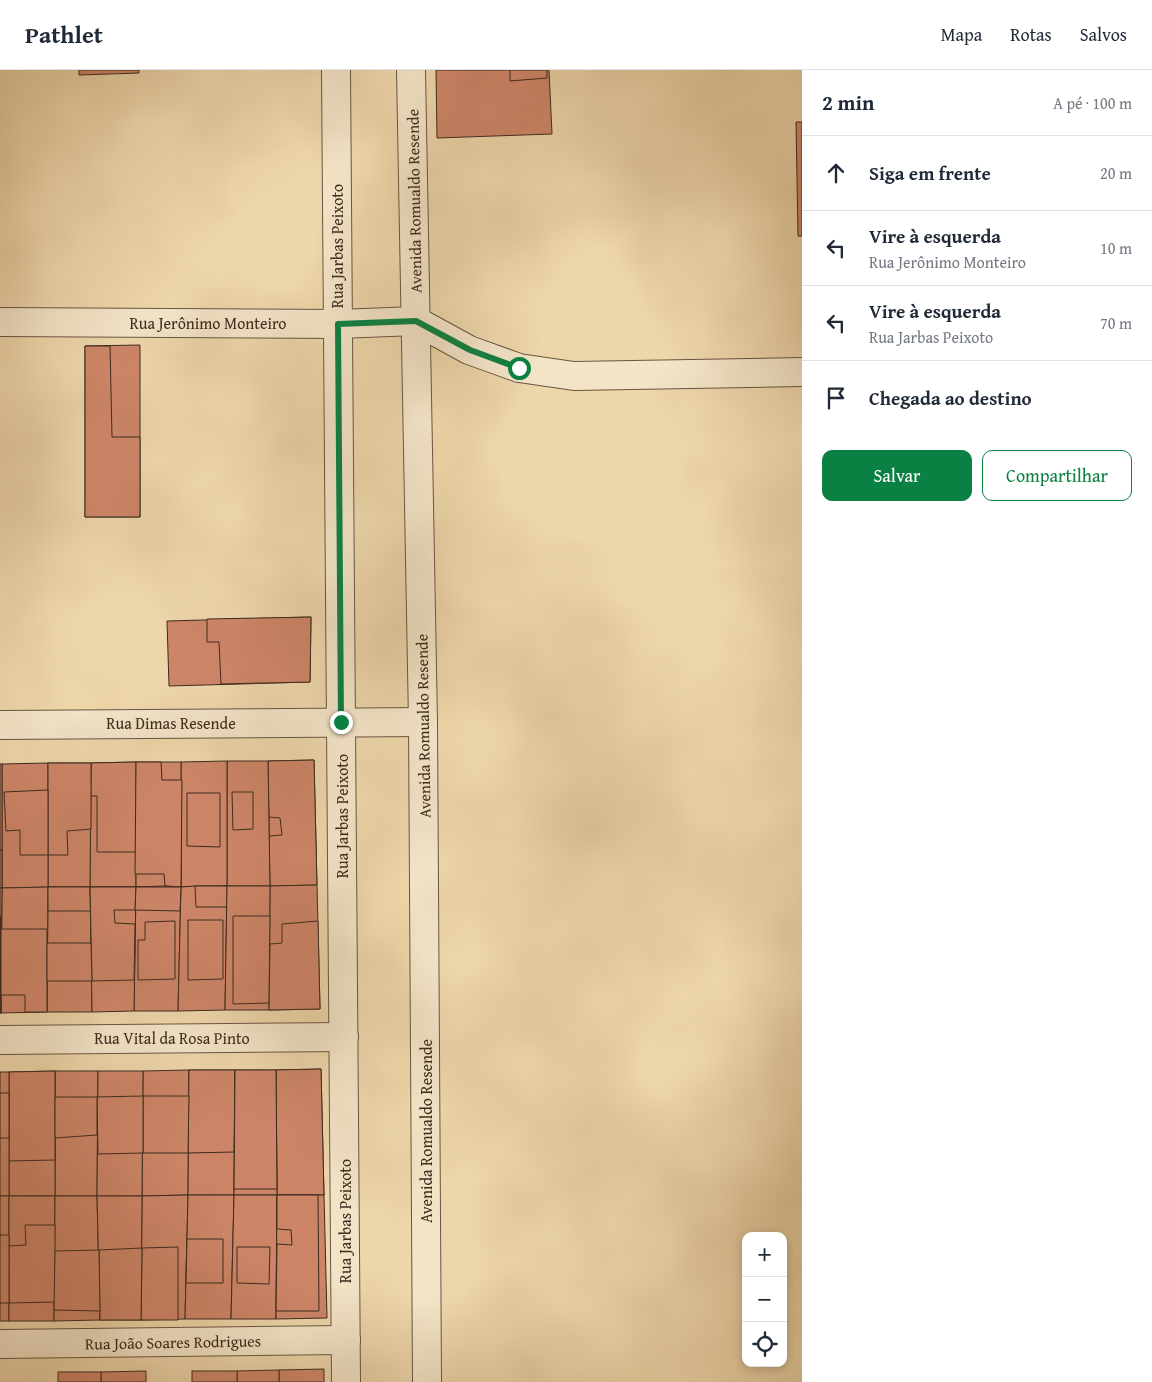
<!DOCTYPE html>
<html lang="pt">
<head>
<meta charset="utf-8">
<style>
	:root { --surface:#fff; --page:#f2f2f3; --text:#1f2937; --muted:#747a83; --line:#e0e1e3; --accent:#0b8043 }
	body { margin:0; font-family:"Gentium Book Plus",serif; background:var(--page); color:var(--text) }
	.controls { position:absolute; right:15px; bottom:15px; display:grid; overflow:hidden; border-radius:10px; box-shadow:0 2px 8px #0003 }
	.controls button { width:45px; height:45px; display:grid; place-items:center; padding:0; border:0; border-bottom:1px solid var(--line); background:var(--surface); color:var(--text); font:25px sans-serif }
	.stop { position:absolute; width:15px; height:15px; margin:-11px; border:4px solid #0b8043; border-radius:50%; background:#fff }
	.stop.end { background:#0b8043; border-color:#fff; box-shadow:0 1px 5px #0008 }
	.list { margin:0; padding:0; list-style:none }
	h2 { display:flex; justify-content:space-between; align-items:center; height:65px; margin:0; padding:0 20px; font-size:21px }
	h2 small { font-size:16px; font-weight:400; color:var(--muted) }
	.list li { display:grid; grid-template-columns:32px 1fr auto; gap:15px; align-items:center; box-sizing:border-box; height:75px; padding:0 20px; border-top:1px solid var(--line) }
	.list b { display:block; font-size:19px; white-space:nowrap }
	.list p { margin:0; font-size:16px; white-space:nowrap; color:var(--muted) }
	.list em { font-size:16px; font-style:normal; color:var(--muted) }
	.actions { display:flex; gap:10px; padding:15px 20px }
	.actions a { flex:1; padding:11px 0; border:1px solid var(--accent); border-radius:10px; text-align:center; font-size:18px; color:var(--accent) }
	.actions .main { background:var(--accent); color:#fff }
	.icon { flex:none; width:28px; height:28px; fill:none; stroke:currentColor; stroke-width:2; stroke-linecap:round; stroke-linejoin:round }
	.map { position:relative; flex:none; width:802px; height:1312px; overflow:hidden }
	header { display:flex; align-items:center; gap:30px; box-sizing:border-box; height:70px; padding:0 25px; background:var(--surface); border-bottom:1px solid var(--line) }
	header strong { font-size:24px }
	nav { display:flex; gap:28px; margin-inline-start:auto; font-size:18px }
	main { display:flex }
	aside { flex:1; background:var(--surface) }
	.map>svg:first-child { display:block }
	.building { fill:#cd8568; stroke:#3c2b1e }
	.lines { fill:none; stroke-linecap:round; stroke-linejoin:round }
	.minor-casing { stroke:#685641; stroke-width:30 }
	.minor { stroke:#f3e4c8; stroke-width:28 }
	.route { stroke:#0b8043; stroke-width:6 }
	.labels { text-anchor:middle; stroke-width:4; stroke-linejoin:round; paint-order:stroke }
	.street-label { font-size:16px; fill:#3c2b1e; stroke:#f3e4c8 }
</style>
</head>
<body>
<header>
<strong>Pathlet</strong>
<nav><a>Mapa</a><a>Rotas</a><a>Salvos</a></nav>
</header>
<main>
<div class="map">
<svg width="802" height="1312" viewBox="0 0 802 1312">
	<rect width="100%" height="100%" fill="#edd6aa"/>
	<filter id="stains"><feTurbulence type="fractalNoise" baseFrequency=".004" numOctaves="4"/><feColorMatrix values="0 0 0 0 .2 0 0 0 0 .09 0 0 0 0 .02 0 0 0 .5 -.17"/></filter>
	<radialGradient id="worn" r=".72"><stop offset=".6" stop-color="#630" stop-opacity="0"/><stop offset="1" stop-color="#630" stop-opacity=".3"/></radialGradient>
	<g class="building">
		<path d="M 79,0 L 139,0 L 139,3 L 79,5 Z"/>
		<path d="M 436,0 L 549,0 L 552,64 L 437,68 Z"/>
		<path d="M 510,0 L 547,0 L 547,8 L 510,11 Z"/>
		<path d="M 796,52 L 802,52 L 802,166 L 798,166 Z"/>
		<path d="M 140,275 L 140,447 L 85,447 L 85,276 Z"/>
		<path d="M 85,276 L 110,276 L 112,367 L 140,367 L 140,447 L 85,447 Z"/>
		<path d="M 311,547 L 310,612 L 169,616 L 167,551 Z"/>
		<path d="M 311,547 L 310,612 L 221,614 L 219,572 L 207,572 L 207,549 Z"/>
		<path d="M 314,690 L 317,815 L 270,816 L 268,691 Z"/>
		<path d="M 314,690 L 317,815 L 270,816 L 269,766 L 282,765 L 280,748 L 269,747 L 268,691 Z"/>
		<path d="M 227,691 L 268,691 L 270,816 L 227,816 Z"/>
		<path d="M 227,691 L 227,816 L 181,817 L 181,692 Z"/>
		<path d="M 136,692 L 136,817 L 90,817 L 91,693 Z"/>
		<rect x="136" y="692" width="45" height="125"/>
		<path d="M 136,692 L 136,782 L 97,782 L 97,726 L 90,726 L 91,693 Z"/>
		<path d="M 136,692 L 161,692 L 162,710 L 182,710 L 181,817 L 165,816 L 164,804 L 135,804 Z"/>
		<path d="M 48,693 L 91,693 L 90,817 L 48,817 Z"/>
		<path d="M 48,693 L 48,817 L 2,818 L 2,694 Z"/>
		<path d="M 48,693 L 91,693 L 91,759 L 67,761 L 68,785 L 48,785 Z"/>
		<rect x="0" y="694" width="2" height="124"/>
		<path d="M 48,720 L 48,785 L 20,785 L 20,760 L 6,761 L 4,722 Z"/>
		<path d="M 232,722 L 253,722 L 253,759 L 233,760 Z"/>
		<path d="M 187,723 L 220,723 L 220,777 L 187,776 Z"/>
		<rect x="0" y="780" width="2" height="38"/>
		<path d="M 317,815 L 320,939 L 269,940 L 270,816 Z"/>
		<path d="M 165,816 L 181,817 L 178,941 L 134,941 L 136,817 Z"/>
		<path d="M 195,816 L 227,816 L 225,940 L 178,941 L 181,817 Z"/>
		<path d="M 195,816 L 227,816 L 227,837 L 196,837 Z"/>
		<path d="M 227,816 L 270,816 L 269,940 L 225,940 Z"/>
		<path d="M 48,817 L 90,817 L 92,942 L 47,942 Z"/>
		<path d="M 48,817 L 47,942 L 1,943 L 2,818 Z"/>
		<path d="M 48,817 L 90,817 L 91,841 L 48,841 Z"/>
		<path d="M 90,817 L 136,817 L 134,941 L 92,942 Z"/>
		<path d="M 90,817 L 136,817 L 135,840 L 114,840 L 115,853 L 135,854 L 134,910 L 92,911 Z"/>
		<path d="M 136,817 L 181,817 L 180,841 L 135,840 Z"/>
		<path d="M 0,818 L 2,818 L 1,943 L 0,943 Z"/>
		<rect x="0" y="846" width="1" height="97"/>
		<path d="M 233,846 L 270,846 L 269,933 L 233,934 Z"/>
		<path d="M 188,850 L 223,850 L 223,909 L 188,910 Z"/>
		<path d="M 175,851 L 175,909 L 138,910 L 138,870 L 145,870 L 145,852 Z"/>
		<path d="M 318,851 L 320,939 L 269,940 L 270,874 L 282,873 L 282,854 Z"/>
		<path d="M 1,859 L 47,859 L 47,942 L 25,942 L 25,925 L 1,925 Z"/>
		<path d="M 47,873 L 91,873 L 92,911 L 47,911 Z"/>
		<path d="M 321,999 L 324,1125 L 277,1125 L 276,1000 Z"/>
		<path d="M 321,999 L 324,1125 L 277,1125 L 276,1000 Z"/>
		<path d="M 189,1000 L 188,1125 L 142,1126 L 143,1001 Z"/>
		<path d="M 189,1000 L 235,1000 L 234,1125 L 188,1125 Z"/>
		<path d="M 189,1000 L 235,1000 L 234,1082 L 188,1083 Z"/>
		<path d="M 235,1000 L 276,1000 L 277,1125 L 234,1125 Z"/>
		<path d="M 235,1000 L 276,1000 L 277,1119 L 234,1119 Z"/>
		<path d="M 55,1001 L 98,1001 L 97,1126 L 55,1126 Z"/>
		<path d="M 55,1001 L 55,1126 L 9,1126 L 9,1002 Z"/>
		<path d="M 55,1001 L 55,1090 L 9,1091 L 9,1002 Z"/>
		<path d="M 98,1001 L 143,1001 L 142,1126 L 97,1126 Z"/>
		<rect x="0" y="1002" width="9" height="124"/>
		<rect x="0" y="1023" width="9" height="45"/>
		<path d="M 143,1026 L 189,1026 L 188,1083 L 143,1083 Z"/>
		<path d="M 143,1026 L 143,1083 L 98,1084 L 97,1027 Z"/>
		<path d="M 55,1027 L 97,1027 L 97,1065 L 55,1068 Z"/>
		<path d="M 188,1125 L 185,1249 L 141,1250 L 142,1126 Z"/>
		<path d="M 188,1125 L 234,1125 L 231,1249 L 185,1249 Z"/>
		<path d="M 234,1125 L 277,1125 L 276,1249 L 231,1249 Z"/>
		<path d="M 277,1125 L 324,1125 L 327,1248 L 276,1249 Z"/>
		<path d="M 277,1125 L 318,1125 L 319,1241 L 276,1241 L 277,1174 L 292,1175 L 291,1160 L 277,1159 Z"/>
		<rect x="0" y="1126" width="9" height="125"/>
		<path d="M 9,1126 L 55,1126 L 54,1251 L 9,1251 Z"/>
		<path d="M 55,1126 L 97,1126 L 100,1250 L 54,1251 Z"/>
		<path d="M 97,1126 L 142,1126 L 141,1250 L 100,1250 Z"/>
		<path d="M 25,1155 L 55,1155 L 55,1232 L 9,1233 L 9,1176 L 26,1175 Z"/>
		<rect x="0" y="1165" width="9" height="68"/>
		<path d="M 187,1169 L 223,1169 L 223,1213 L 186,1213 Z"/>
		<path d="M 178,1177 L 178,1250 L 141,1250 L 142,1178 Z"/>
		<path d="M 237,1177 L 270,1177 L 269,1214 L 237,1213 Z"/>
		<path d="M 142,1178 L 141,1250 L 100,1250 L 99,1180 Z"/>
		<path d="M 99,1180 L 100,1241 L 54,1240 L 55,1181 Z"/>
		<path d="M 324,1299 L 324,1312 L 279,1312 L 279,1300 Z"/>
		<path d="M 279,1300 L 279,1312 L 237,1312 L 237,1301 Z"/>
		<path d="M 146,1301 L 146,1312 L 101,1312 L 101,1302 Z"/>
		<rect x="192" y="1301" width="45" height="11"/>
		<rect x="58" y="1302" width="43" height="10"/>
	</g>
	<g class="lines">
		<g class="minor-casing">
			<g id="minor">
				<path d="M 336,0 L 346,1312"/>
				<path d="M 411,0 L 423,652 L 427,1312"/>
				<path d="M 0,252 L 338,254 L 416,251 L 469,280 L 519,298 L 574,306 L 802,302"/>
				<path d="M 0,655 L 423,652"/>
				<path d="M 0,970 L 344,967"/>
				<path d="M 0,1274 L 346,1270"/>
			</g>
		</g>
		<use href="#minor" class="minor"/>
	</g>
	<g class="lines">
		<path class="route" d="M 341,652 L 338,254 L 416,251 L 470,280 L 519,298"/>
	</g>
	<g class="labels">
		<g class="street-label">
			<text transform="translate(414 131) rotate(-91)" y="6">Avenida Romualdo Resende</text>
			<text transform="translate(337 176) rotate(-90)" y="6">Rua Jarbas Peixoto</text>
			<text x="208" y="259">Rua Jerônimo Monteiro</text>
			<text x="171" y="659">Rua Dimas Resende</text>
			<text transform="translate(423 656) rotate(-91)" y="6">Avenida Romualdo Resende</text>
			<text transform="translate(342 746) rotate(-90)" y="6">Rua Jarbas Peixoto</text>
			<text x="172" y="974">Rua Vital da Rosa Pinto</text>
			<text transform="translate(426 1061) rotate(-90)" y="6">Avenida Romualdo Resende</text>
			<text transform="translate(345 1151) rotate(-90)" y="6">Rua Jarbas Peixoto</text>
			<text transform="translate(173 1272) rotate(-1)" y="6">Rua João Soares Rodrigues</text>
		</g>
	</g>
	<rect width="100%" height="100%" filter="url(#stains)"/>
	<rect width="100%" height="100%" fill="url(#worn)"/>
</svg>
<div class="controls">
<button>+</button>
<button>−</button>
<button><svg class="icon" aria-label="locate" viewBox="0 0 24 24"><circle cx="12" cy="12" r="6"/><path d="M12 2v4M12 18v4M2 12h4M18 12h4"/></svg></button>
</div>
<div class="stop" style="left:519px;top:298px"></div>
<div class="stop end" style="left:341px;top:652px"></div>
</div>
<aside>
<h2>2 min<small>A pé · 100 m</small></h2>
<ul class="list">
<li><svg class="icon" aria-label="ahead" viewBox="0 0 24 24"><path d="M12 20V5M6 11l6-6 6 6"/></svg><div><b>Siga em frente</b></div><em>20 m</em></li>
<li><svg class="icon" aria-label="left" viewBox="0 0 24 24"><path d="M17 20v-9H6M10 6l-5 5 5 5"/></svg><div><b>Vire à esquerda</b><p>Rua Jerônimo Monteiro</p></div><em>10 m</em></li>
<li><svg class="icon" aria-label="left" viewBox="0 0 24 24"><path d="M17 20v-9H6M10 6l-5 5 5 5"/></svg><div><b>Vire à esquerda</b><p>Rua Jarbas Peixoto</p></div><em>70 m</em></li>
<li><svg class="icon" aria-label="arrive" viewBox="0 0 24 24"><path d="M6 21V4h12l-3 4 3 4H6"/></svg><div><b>Chegada ao destino</b></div></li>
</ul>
<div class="actions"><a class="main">Salvar</a><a>Compartilhar</a></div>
</aside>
</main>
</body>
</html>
